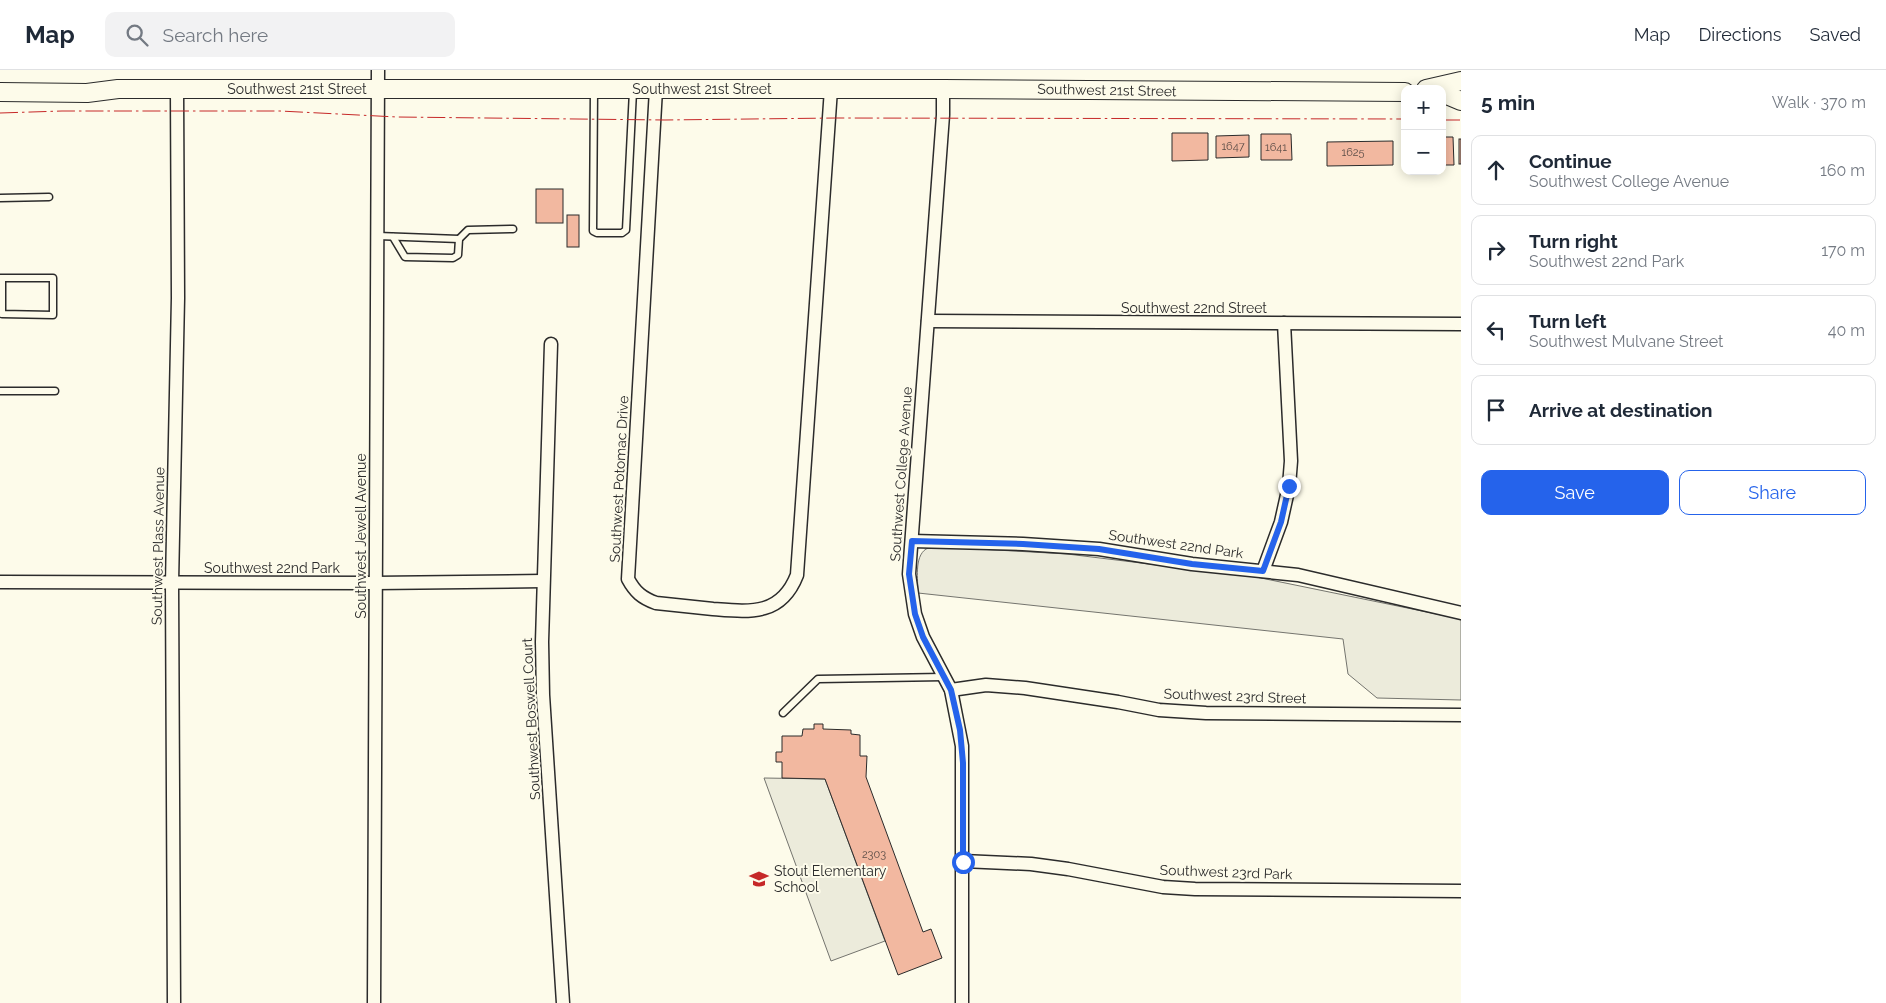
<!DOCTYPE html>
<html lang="en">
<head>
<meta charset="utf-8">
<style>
	:root { --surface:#fff; --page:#f2f2f3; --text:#1f2937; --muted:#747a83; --line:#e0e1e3; --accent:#2563eb }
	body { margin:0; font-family:Raleway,sans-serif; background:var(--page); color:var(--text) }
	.controls { position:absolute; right:15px; top:15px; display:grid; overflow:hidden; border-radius:10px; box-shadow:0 2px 12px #0003 }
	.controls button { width:45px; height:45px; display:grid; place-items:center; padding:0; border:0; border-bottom:1px solid var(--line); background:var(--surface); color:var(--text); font:25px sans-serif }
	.stop { position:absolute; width:15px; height:15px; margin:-11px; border:4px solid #2563eb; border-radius:50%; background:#fff }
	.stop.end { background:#2563eb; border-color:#fff; box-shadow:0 1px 5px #0008 }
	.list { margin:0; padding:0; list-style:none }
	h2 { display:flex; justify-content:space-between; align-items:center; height:65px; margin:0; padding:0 20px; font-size:21px }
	h2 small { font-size:16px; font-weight:400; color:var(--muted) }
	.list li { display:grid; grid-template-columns:32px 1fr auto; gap:15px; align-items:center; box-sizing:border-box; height:70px; margin:0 10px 10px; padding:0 10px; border:1px solid var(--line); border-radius:10px }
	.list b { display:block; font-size:19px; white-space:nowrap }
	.list p { margin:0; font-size:16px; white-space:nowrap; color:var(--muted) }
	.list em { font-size:16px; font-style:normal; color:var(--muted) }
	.actions { display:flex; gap:10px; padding:15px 20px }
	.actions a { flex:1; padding:11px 0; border:1px solid var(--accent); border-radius:10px; text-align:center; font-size:18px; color:var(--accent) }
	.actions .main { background:var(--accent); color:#fff }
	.icon { flex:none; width:28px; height:28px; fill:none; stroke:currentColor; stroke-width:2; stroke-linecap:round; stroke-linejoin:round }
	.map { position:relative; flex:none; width:1461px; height:933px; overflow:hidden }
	header { display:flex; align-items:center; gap:30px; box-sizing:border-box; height:70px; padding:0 25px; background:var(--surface); border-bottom:1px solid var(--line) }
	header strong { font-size:24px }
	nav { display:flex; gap:28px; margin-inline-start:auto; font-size:18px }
	.search { width:350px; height:45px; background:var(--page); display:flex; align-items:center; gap:12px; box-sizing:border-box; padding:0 18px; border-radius:10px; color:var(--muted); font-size:19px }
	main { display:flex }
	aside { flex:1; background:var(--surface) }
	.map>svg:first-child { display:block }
	.green { fill:#ecebdb; stroke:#74746e }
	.building { fill:#f2b8a0; stroke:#2b2b2b }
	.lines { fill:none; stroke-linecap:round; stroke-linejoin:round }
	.service-casing { stroke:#2b2b2b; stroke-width:9 }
	.minor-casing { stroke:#2b2b2b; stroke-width:15 }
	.secondary-casing { stroke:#2b2b2b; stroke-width:20 }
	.service { stroke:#fdfbea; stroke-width:6 }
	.minor { stroke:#fdfbea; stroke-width:12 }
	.secondary { stroke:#fdfbea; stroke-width:18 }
	.power { stroke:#c62828; stroke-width:1; stroke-dasharray:18 4 2.5 4; stroke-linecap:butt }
	.route { stroke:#2563eb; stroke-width:6 }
	.labels { text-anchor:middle; stroke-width:4; stroke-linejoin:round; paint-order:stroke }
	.number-label { font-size:11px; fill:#5d4e48 }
	.street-label { font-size:14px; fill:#2b2b2b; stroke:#fdfbea }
	.poi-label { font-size:14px; fill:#2b2b2b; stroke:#fdfbea; text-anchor:start }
</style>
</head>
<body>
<header>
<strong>Map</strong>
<div class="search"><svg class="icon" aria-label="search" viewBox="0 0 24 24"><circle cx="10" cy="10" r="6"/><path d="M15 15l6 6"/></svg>Search here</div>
<nav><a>Map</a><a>Directions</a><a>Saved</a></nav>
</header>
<main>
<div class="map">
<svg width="1461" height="933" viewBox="0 0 1461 933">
	<rect width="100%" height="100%" fill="#fdfbea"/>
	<g class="green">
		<path d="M 942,477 L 1067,484 L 1256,507 L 1461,549 L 1461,630 L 1377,628 L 1348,604 L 1343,569 L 918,523 C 918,510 914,487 926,479 C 930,477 937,477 942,477 Z"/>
		<path d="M 764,708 L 825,709 L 885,871 L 831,891 Z"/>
	</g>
	<g class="building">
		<path d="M 1172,63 L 1208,63 L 1208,90 L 1172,91 Z"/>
		<path d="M 1261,64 L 1291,64 L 1292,90 L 1261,90 Z"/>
		<path d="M 1249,65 L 1249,87 L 1216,88 L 1216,66 Z"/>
		<path d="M 1442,67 L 1453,67 L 1454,95 L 1442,95 Z"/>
		<rect x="1459" y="69" width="2" height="25"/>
		<path d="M 1393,71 L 1393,95 L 1327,96 L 1327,72 Z"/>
		<rect x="536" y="119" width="27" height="34"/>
		<rect x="567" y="145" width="12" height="32"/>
		<path d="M 814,654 L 823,654 L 823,659 L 851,660 L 851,664 L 860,665 L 860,686 L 867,686 L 866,707 L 923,862 L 931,859 L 942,888 L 898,905 L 825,709 L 782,708 L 782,692 L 776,692 L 776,682 L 782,682 L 782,666 L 802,666 L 803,659 L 814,659 Z"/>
	</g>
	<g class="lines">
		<g class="service-casing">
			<g id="service">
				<path d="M 594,20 L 593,161 L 597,163 L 622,163 L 626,160 L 633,21"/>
				<path d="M 0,128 L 49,127"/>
				<path d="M 378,166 L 459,169"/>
				<path d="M 393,167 L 405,187 L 453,188 L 458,185 L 459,169 L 468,160 L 513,159"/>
				<path d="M 0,208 L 53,208 L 53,245 L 2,244 L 2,208"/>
				<path d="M 0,321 L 55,321"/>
				<path d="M 783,643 L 818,609 L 944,607"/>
			</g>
		</g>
		<g class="minor-casing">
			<g id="minor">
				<path d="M 656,19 L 628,509 C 635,522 642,528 656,533 C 675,535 694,537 713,539 C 750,542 781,546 797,505 L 831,19"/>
				<path d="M 943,19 L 943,45 L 909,504 L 915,544 L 923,567 L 951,620 L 962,676 L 962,933"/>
				<path d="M 928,251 L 1461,254"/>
				<path d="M 551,274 L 542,572 L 543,625 L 563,933"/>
				<path d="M 912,471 L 1023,474 L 1099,479 L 1192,494 L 1298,505 L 1461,543"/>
				<path d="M 1263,501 L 1281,452 L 1289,416 L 1291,391 L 1284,253"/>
				<path d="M 0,512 L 375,513 L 543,511"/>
				<path d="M 951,620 L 986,615 L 1025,618 L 1118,632 L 1159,640 L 1206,643 L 1461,645"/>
				<path d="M 963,791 L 1031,794 L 1068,799 L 1163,817 L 1195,819 L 1461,821"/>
				<path d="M 174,933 L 172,513 L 178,228 L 177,19"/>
				<path d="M 374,933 L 378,0"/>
			</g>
		</g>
		<g class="secondary-casing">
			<g id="secondary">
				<path d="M 1426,19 L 1461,11"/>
				<path d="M 0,22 L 87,23 L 118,19 L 943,19 L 1405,22"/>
				<path d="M 1442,23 L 1461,31"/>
			</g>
		</g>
		<use href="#service" class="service"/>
		<use href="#minor" class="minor"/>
		<use href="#secondary" class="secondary"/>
		<g class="power">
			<path d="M 0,43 L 62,41 L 280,41 L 397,47 L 665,50 L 836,48 L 1405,49"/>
			<path d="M 1442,50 L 1461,50"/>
		</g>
	</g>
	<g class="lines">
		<path class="route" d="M 963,792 L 963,693 L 960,660 L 951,620 L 923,567 L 915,544 L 909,504 L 912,471 L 1023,474 L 1099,479 L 1192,494 L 1263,501 L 1281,452 L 1289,416"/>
	</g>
	<defs>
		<g id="school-bare" transform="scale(1.5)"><path d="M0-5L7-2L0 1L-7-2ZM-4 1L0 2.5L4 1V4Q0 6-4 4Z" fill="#c62828" stroke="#fdfbea" stroke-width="2.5" paint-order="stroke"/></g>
	</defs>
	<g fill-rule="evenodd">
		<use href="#school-bare" x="759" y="809"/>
	</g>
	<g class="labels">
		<g class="number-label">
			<text x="1233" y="80">1647</text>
			<text x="1276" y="81">1641</text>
			<text x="1353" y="86">1625</text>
			<text x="874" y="788">2303</text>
		</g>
		<g class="street-label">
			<text x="297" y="24">Southwest 21st Street</text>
			<text x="702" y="24">Southwest 21st Street</text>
			<text transform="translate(1107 20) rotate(1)" y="5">Southwest 21st Street</text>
			<text x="1194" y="243">Southwest 22nd Street</text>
			<text transform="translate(901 404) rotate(-86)" y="5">Southwest College Avenue</text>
			<text transform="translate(619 409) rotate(-87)" y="5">Southwest Potomac Drive</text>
			<text transform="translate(361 466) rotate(-90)" y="5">Southwest Jewell Avenue</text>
			<text transform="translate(1176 474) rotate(8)" y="5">Southwest 22nd Park</text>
			<text transform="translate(158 476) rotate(-89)" y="5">Southwest Plass Avenue</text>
			<text x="272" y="503">Southwest 22nd Park</text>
			<text transform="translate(1235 626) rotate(2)" y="5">Southwest 23rd Street</text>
			<text transform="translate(531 649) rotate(-93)" y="5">Southwest Boswell Court</text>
			<text transform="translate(1226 802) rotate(2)" y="5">Southwest 23rd Park</text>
		</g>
		<g class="poi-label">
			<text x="774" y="806">Stout Elementary<tspan x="774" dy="16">School</tspan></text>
		</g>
	</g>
</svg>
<div class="controls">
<button>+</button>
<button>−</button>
</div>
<div class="stop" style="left:963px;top:792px"></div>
<div class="stop end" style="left:1289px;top:416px"></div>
</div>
<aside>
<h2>5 min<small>Walk · 370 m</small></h2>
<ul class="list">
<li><svg class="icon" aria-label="ahead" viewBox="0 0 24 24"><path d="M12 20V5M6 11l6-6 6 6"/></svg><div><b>Continue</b><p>Southwest College Avenue</p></div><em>160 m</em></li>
<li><svg class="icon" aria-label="right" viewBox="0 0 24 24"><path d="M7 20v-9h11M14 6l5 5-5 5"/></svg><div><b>Turn right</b><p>Southwest 22nd Park</p></div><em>170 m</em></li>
<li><svg class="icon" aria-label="left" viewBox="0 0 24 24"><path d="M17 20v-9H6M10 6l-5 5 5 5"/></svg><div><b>Turn left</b><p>Southwest Mulvane Street</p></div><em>40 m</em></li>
<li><svg class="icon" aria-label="arrive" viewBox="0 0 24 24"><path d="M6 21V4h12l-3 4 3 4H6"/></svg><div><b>Arrive at destination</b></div></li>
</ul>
<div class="actions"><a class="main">Save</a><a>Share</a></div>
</aside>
</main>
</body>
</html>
